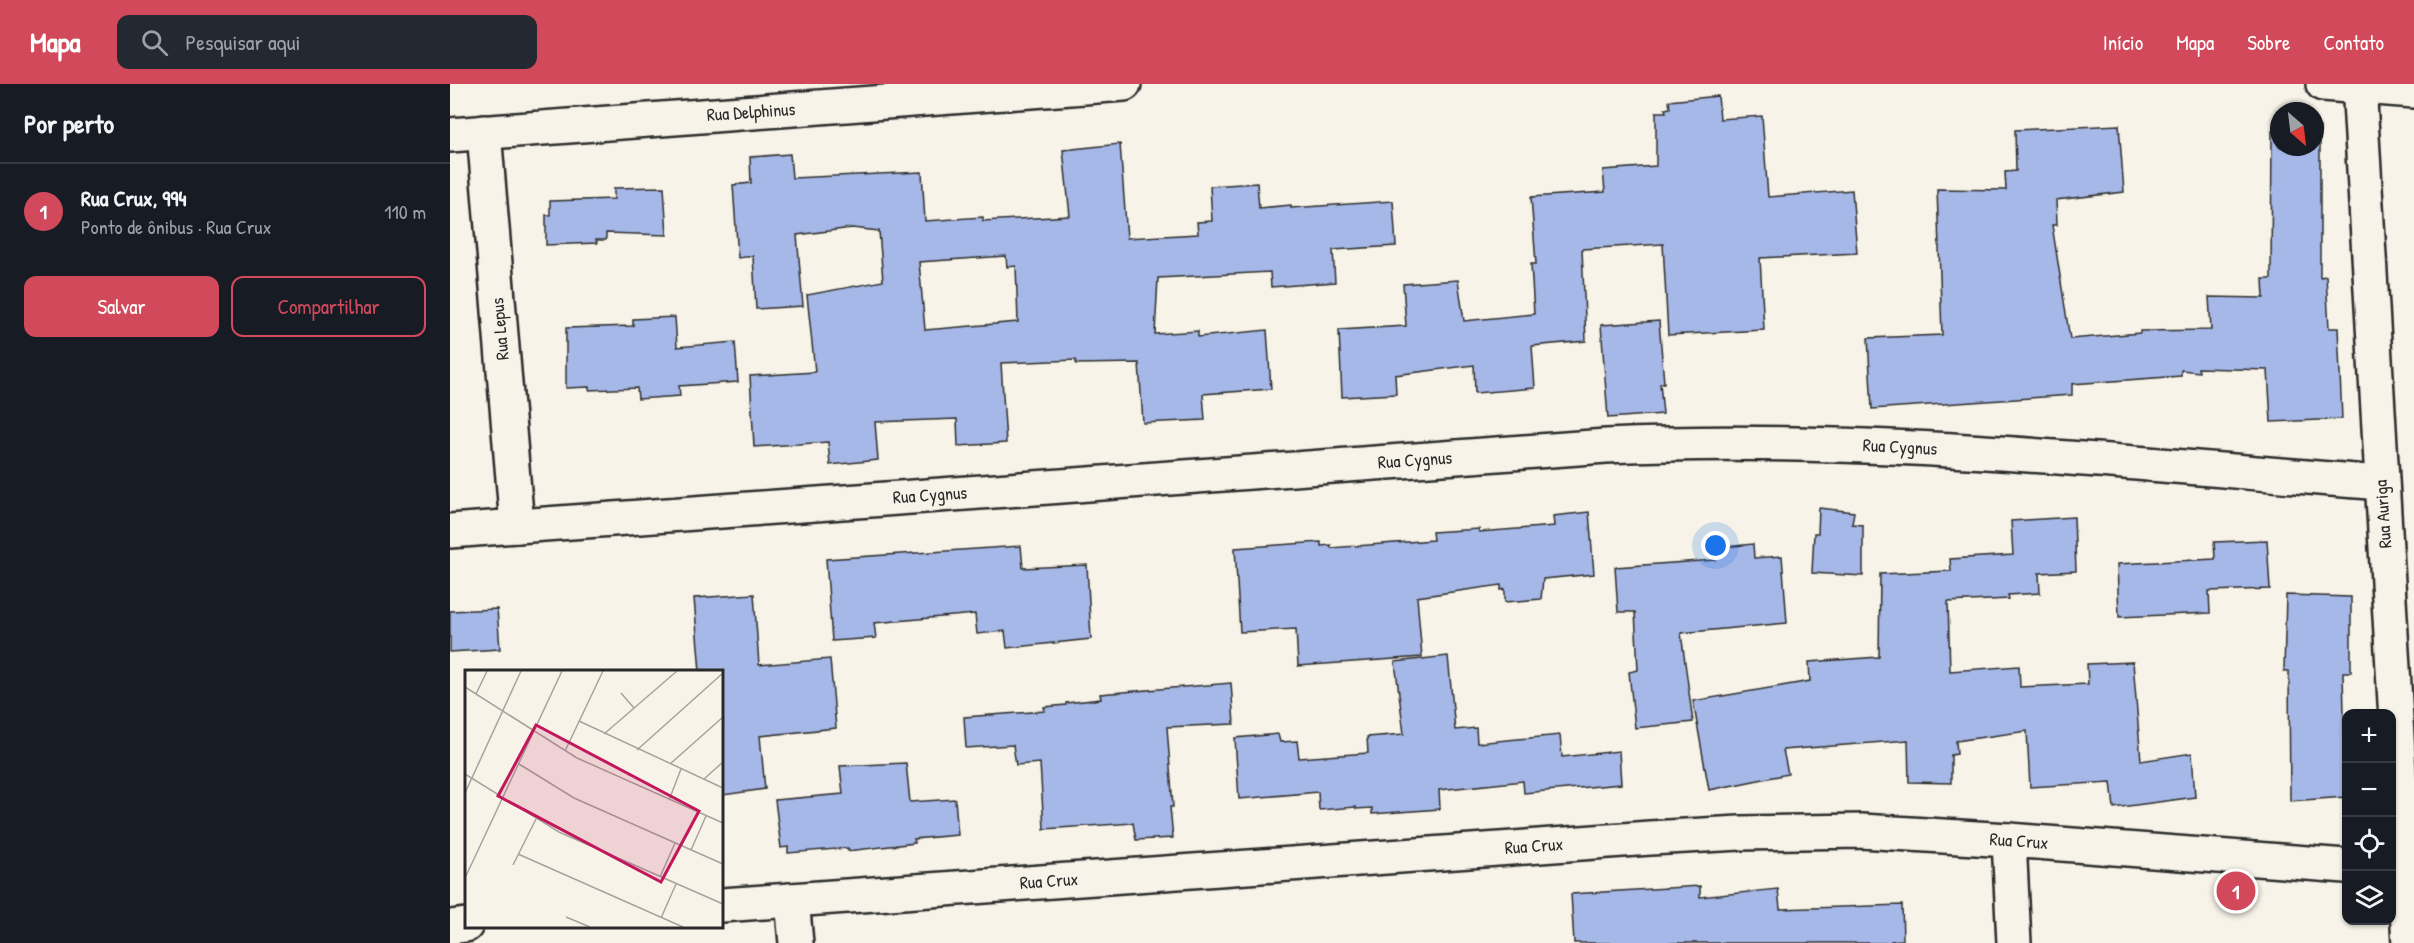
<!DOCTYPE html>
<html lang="pt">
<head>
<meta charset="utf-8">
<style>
	:root { --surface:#171b24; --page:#242831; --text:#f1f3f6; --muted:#9ea1a6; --line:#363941; --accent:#d1495b }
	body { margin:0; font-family:"Patrick Hand",sans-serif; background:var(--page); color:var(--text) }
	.controls { position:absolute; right:18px; bottom:18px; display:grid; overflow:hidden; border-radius:12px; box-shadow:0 2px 4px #0004 }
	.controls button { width:54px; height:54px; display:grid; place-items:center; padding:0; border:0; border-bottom:2px solid var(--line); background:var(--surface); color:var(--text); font:30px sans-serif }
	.compass { position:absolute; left:1820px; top:18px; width:54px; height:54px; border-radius:50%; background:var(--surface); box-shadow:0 2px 4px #0004; rotate:152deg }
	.you { position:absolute; left:1266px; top:462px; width:21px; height:21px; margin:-15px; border:4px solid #fff; border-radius:50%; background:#1a73e8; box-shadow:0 0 0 9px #1a73e833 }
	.badge { display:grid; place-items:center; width:39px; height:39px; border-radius:50%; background:var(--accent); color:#fff; font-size:20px; font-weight:700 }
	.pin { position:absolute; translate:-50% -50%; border:3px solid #fff; box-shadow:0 2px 6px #0006 }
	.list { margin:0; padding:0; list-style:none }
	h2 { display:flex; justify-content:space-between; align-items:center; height:78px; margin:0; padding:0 24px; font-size:26px }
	h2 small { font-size:20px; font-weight:400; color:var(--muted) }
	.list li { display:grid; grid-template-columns:39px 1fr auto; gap:18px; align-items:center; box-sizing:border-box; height:96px; padding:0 24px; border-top:2px solid var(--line) }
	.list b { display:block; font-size:22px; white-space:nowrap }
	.list p { margin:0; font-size:20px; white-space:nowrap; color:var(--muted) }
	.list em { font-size:20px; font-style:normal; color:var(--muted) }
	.actions { display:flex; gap:12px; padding:18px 24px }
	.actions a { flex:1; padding:14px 0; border:2px solid var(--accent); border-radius:12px; text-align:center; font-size:21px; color:var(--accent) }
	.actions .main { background:var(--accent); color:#fff }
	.icon { flex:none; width:33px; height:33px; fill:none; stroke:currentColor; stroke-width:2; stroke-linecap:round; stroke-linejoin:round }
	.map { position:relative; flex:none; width:1964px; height:859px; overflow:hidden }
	header { display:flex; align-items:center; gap:36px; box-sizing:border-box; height:84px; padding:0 30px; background:var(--accent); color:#fff }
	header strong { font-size:28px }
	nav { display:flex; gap:33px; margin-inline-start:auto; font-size:21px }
	.search { width:420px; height:54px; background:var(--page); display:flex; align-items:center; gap:15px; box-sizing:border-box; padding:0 21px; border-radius:12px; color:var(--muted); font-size:22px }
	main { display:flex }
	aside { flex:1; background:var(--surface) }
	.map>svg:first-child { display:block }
	.building { fill:#a6b8e7; stroke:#2b2b2b; stroke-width:1.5; fill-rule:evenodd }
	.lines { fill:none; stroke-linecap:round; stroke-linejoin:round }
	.minor-casing { stroke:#2b2b2b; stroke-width:38 }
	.minor { stroke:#f7f3e8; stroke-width:33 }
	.labels { text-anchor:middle; stroke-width:4.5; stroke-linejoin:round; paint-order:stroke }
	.street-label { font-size:18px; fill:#2b2b2b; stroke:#f7f3e8 }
	.inset-road { fill:none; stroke:#a5a39c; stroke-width:1.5 }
	.view { fill:#c2185b; fill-opacity:0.15; stroke:#c2185b; stroke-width:3 }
	.inset-edge { fill:none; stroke:#2b2b2b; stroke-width:3 }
</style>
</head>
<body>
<header>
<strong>Mapa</strong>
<div class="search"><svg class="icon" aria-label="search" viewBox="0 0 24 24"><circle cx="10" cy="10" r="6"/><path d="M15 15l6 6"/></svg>Pesquisar aqui</div>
<nav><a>Início</a><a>Mapa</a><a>Sobre</a><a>Contato</a></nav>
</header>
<main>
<aside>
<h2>Por perto<small></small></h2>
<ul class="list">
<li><span class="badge">1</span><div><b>Rua Crux, 994</b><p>Ponto de ônibus · Rua Crux</p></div><em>110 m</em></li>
</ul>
<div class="actions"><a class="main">Salvar</a><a>Compartilhar</a></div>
</aside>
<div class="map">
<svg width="1964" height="859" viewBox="0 0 1964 859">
	<rect width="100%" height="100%" fill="#f7f3e8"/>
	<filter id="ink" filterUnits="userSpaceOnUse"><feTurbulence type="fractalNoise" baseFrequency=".0167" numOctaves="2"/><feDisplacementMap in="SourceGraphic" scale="12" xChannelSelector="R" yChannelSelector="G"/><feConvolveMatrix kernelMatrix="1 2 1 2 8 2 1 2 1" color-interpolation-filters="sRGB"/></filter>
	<g filter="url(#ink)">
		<g class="building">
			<path d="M 1268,12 L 1270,35 L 1312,32 L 1318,113 L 1402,106 L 1407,169 L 1310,174 L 1314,246 L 1218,251 L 1213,160 L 1132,165 L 1136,257 L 1082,262 L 1085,304 L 1025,309 L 1024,281 L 945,291 L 946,310 L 892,313 L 889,246 L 956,242 L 953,200 L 1008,196 L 1014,237 L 1084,230 L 1081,180 L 1086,180 L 1081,113 L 1155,108 L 1153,86 L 1206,82 L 1206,28 L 1216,28 L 1215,25 L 1220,24 L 1219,17 Z"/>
			<path d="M 1669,41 L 1674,108 L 1606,116 L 1607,141 L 1602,141 L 1620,255 L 1690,249 L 1690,247 L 1761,246 L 1759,213 L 1814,214 L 1813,195 L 1821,195 L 1822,47 L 1829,46 L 1829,63 L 1865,63 L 1865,43 L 1870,43 L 1870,193 L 1876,192 L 1879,244 L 1888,244 L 1892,335 L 1821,338 L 1818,286 L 1748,284 L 1749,288 L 1731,286 L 1731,292 L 1622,300 L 1622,311 L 1422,325 L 1418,254 L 1492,251 L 1487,105 L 1556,106 L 1555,88 L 1566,87 L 1565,46 Z"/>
			<path d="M 670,60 L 677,154 L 748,150 L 747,138 L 762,137 L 760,102 L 807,99 L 809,124 L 841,121 L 841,124 L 943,117 L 946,162 L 883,166 L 885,198 L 821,203 L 820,188 L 708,194 L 705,250 L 748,247 L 748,253 L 817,246 L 821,305 L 753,310 L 755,336 L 693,339 L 689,279 L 626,280 L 626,276 L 551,279 L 556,359 L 508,362 L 507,335 L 425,338 L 428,376 L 380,381 L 378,358 L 304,363 L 300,292 L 365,288 L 357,211 L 433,197 L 429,147 L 402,144 L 347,151 L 353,222 L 306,225 L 303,172 L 288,174 L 283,101 L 301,99 L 300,73 L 340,70 L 342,94 L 472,88 L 475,137 L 533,133 L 533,137 L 620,132 L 613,66 ZM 556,172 L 557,183 L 566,182 L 568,238 L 475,246 L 469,178 Z"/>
			<path d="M 214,103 L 217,151 L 156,149 L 156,156 L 146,156 L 147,159 L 96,161 L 96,131 L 100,131 L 100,117 L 164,115 L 164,104 Z"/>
			<path d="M 225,233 L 227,263 L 285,258 L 288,298 L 229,302 L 230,312 L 188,315 L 187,304 L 139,306 L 139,303 L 116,304 L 116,244 L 183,242 L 183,235 Z"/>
			<path d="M 1209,237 L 1214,299 L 1210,299 L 1213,330 L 1158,334 L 1151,241 Z"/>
			<path d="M 1369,424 L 1404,428 L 1402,440 L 1413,441 L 1413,492 L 1362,489 L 1364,449 L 1368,449 Z"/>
			<path d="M 1139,428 L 1144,490 L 1093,495 L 1091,515 L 1055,518 L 1055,505 L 1051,506 L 1051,501 L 967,513 L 972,573 L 848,582 L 846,545 L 790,548 L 785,464 L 871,458 L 871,462 L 881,461 L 881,464 L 983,456 L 982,448 L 1029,445 L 1029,448 L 1104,442 L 1103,432 Z"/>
			<path d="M 1624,433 L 1626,487 L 1589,489 L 1590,509 L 1558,511 L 1559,515 L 1498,518 L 1500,587 L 1569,582 L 1570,603 L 1638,600 L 1637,580 L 1683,578 L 1691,677 L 1742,669 L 1745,713 L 1664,724 L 1661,698 L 1580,703 L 1577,647 L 1506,657 L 1507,670 L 1501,671 L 1501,699 L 1459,698 L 1458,656 L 1333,666 L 1338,690 L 1259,706 L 1243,617 L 1360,597 L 1359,578 L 1429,573 L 1430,490 L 1501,487 L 1500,475 L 1563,471 L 1561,437 Z"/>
			<path d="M 1817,456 L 1820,505 L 1759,507 L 1760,529 L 1669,533 L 1667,480 L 1765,475 L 1764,458 Z"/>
			<path d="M 1303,460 L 1304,474 L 1332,472 L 1337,539 L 1231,549 L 1243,638 L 1185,644 L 1179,588 L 1188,586 L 1185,528 L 1168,528 L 1165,483 L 1265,476 L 1265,464 Z"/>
			<path d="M 571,462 L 573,484 L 637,481 L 641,555 L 557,564 L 555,547 L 527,550 L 525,530 L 424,539 L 426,554 L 382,557 L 376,475 Z"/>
			<path d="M 304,510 L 309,581 L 380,575 L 386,644 L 310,652 L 315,705 L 273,711 L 272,588 L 250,588 L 244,514 Z"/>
			<path d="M 1836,511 L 1901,513 L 1901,588 L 1893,588 L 1896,713 L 1840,717 L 1839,587 L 1834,587 Z"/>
			<path d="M 47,525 L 50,565 L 0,568 L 0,527 Z"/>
			<path d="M 998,572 L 1005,646 L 1026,644 L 1027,659 L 1110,651 L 1112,673 L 1169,667 L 1171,700 L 1074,709 L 1073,697 L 989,706 L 990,725 L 922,730 L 922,724 L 906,725 L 906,723 L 869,726 L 868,708 L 789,715 L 785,654 L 828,650 L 830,658 L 847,657 L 849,674 L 918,669 L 917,653 L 954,650 L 945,578 Z"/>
			<path d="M 781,599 L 784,640 L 717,643 L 723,723 L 720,723 L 723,754 L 686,756 L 683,739 L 594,745 L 590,679 L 566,681 L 563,661 L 516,664 L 514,633 L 595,627 L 594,623 L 616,621 L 616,619 L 651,615 L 650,610 Z"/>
			<path d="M 456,679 L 460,718 L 505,715 L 508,751 L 464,755 L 465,759 L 398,767 L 398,764 L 338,769 L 338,763 L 331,764 L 325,716 L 393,710 L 390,682 Z"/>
			<path d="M 1250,802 L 1250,813 L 1328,805 L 1330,825 L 1452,821 L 1453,856 L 1441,857 L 1441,859 L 1124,859 L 1121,810 Z"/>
		</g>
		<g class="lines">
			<g class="minor-casing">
				<g id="minor">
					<path d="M 1873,0 L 1964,7"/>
					<path d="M 1909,0 L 1959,859"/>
					<path d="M 34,48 L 67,442"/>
					<path d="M 0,51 L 674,0"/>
					<path d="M 0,447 L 1156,362 C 1414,350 1673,379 1931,399"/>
					<path d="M 1559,756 L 1564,859"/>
					<path d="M 342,816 L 346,859"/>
					<path d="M 272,821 L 1200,754 L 1290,749 L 1411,747 L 1559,756 L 1896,782"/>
					<path d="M 0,843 L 16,841"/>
				</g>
			</g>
			<use href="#minor" class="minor"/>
		</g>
	</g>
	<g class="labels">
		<g class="street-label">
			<text transform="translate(301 28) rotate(-4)" y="6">Rua Delphinus</text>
			<text transform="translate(50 245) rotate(-95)" y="6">Rua Lepus</text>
			<text transform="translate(1450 363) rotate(3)" y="6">Rua Cygnus</text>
			<text transform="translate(965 376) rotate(-4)" y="6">Rua Cygnus</text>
			<text transform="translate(480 411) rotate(-4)" y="6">Rua Cygnus</text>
			<text transform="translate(1933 430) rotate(-94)" y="6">Rua Auriga</text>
			<text transform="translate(1569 757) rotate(4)" y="6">Rua Crux</text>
			<text transform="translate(1084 762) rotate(-4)" y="6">Rua Crux</text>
			<text transform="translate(599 797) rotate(-4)" y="6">Rua Crux</text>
		</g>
	</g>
	<g transform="translate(15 586)">
		<rect width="258" height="258" fill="#f7f3e8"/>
		<path class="inset-road" d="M 0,17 L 112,88 L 258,153M 156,23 L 169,38M 11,24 L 22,1M 114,51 L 258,118M 139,64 L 212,1M 172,80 L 258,3M 100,81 L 138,1M 54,94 L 109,128 L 258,194M 205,94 L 258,47M 0,104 L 94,162 L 258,234M 239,109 L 258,92M 0,123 L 56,1M 204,130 L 216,99M 226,180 L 241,146M 53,184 L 218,257M 48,195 L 71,149M 195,207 L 210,173M 0,208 L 97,1M 101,247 L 125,257M 196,248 L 211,214"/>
		<path class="view" d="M 71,55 L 234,141 L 196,212 L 33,126 Z"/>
		<rect width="258" height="258" class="inset-edge"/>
	</g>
</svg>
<div class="controls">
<button>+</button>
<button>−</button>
<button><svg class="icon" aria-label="locate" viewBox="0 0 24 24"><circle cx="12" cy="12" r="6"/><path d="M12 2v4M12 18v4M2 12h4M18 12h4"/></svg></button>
<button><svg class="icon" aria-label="layers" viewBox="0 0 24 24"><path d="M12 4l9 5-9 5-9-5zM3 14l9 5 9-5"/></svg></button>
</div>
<svg class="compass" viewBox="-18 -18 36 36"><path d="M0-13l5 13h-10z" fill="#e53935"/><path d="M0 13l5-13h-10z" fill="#9ea1a6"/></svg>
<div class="you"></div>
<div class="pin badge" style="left:1786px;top:807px">1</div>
</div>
</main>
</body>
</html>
